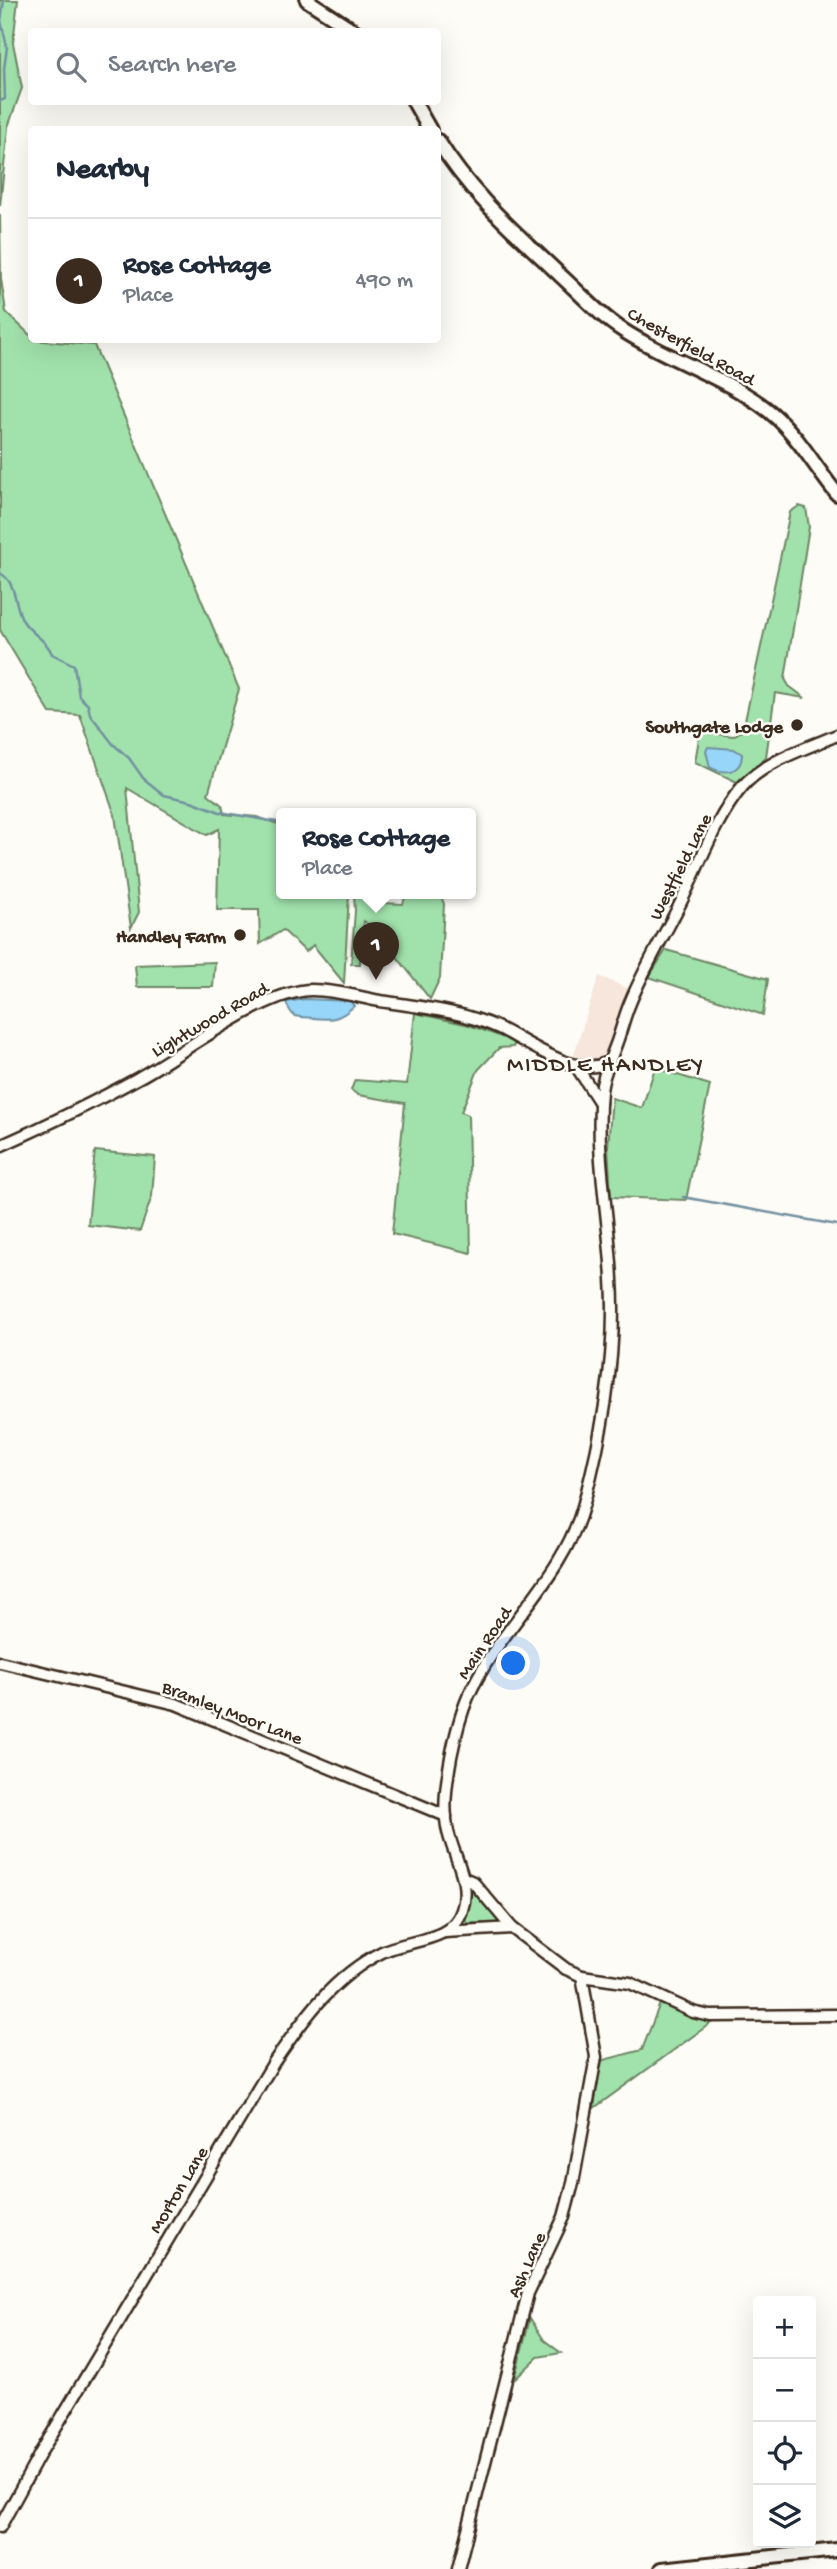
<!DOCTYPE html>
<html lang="en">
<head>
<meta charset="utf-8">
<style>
	:root { --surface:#fff; --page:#f6f6f7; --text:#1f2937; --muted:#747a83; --line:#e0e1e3; --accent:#3b2a1e }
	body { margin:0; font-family:"Gochi Hand",sans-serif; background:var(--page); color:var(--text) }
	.controls { position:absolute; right:21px; bottom:21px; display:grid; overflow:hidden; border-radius:7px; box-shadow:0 7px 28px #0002 }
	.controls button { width:63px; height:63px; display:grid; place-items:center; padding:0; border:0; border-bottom:2px solid var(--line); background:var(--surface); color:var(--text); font:35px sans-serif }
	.you { position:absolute; left:514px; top:1664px; width:24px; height:24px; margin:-18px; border:5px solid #fff; border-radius:50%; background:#1a73e8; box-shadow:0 0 0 10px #1a73e833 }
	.badge { display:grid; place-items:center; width:46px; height:46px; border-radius:50%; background:var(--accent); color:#fff; font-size:23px; font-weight:700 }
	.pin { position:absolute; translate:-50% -58px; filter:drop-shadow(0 2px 4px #0008) }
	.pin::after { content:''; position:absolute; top:37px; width:24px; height:21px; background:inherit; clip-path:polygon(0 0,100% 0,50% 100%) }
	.popup { position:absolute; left:276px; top:808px; width:200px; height:91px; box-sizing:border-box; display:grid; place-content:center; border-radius:7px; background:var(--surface); filter:drop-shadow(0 2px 5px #0005); font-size:23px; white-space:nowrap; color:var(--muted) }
	.popup b { font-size:26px; color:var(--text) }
	.popup::after { content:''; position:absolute; left:50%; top:100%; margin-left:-14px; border:14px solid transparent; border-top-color:var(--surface) }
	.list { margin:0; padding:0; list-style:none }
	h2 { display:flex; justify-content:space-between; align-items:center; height:91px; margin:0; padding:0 28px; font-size:30px }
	h2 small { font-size:23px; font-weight:400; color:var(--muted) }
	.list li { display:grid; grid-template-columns:46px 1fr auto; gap:21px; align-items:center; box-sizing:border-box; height:126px; padding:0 28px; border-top:2px solid var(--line) }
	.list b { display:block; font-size:26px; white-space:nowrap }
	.list p { margin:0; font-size:23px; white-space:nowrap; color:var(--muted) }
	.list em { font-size:23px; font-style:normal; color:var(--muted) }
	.icon { flex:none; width:38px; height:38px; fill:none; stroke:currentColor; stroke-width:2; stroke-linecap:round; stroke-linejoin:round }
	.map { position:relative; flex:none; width:837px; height:2569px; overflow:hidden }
	.search { position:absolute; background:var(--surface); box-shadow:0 7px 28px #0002; left:28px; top:28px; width:413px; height:77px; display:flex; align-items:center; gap:18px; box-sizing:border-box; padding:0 24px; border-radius:7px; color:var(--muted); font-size:26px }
	.panel { position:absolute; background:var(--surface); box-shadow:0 7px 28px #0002; left:28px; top:126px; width:413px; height:217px; border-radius:7px }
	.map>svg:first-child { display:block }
	.built { fill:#f6e6dc }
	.green { fill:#a1e2ac; stroke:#6e8665; stroke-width:2 }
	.water { fill:#97d6f9; stroke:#7291a1; stroke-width:2 }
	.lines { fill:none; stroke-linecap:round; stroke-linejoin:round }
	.stream { stroke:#7291a1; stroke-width:2.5 }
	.street-casing { stroke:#3b2a1e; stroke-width:15 }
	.secondary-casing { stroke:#3b2a1e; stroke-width:18 }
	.street { stroke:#fdfcf7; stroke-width:10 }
	.secondary { stroke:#fdfcf7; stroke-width:12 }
	.poi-dot { fill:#3b2a1e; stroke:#fdfcf7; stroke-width:2.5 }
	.labels { text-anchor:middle; stroke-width:5; stroke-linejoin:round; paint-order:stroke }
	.street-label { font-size:19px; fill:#3b2a1e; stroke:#fdfcf7 }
	.poi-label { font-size:19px; font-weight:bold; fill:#3b2a1e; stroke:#fdfcf7; text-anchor:end }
	.quarter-label { font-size:23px; letter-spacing:2px; fill:#3b2a1e; stroke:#fdfcf7 }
</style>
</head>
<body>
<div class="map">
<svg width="837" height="2569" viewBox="0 0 837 2569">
	<rect width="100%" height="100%" fill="#fdfcf7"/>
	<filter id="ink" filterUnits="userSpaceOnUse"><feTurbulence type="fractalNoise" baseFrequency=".0143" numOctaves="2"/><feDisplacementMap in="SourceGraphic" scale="14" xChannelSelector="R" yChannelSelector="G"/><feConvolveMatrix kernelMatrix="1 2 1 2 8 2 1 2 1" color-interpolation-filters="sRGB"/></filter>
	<g filter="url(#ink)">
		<path class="built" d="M 599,976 L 629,989 L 611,1045 L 603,1056 L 595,1061 L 589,1062 L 573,1057 Z"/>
		<g class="green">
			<path d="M 0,0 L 18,0 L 13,43 L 22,88 L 8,127 L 0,206 Z"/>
			<path d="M 0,215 L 1,279 L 6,312 L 31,336 L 32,340 L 94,345 L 239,689 L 208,794 L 222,805 L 224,814 L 257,817 L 281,825 L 282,894 L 349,894 L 344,983 L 313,945 L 306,952 L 283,930 L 260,944 L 259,910 L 217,910 L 219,829 L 207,835 L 127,788 L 139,912 L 131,928 L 115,815 L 80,715 L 50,713 L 0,630 Z"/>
			<path d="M 799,506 L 806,508 L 809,527 L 785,679 L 789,686 L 805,698 L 775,693 L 766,757 L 737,782 L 695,762 L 700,732 L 733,736 L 743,730 L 790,512 Z"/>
			<path d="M 354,894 L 376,894 L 384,903 L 403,904 L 406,894 L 440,894 L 444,904 L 440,978 L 430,999 L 376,930 L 364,921 L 360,964 L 351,964 L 355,911 Z"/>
			<path d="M 666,950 L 768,979 L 763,1015 L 649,977 Z"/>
			<path d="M 215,962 L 213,987 L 137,987 L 135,965 Z"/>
			<path d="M 415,1013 L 469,1025 L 515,1042 L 513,1047 L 499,1048 L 478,1070 L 461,1112 L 468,1115 L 471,1253 L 392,1234 L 405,1103 L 358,1095 L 351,1090 L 355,1080 L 407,1084 Z"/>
			<path d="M 655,1068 L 710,1085 L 686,1200 L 611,1197 L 608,1146 L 612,1098 L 642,1108 Z"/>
			<path d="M 95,1151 L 155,1157 L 152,1196 L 140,1231 L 88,1225 Z"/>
			<path d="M 474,1892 L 500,1921 L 498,1924 L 467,1923 L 465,1920 L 471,1893 Z"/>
			<path d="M 661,2001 L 697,2019 L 711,2023 L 594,2108 L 600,2061 L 642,2050 Z"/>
			<path d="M 530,2318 L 544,2340 L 561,2353 L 538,2357 L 514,2380 Z"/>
		</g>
		<g class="water">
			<path d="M 708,747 L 734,749 L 742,754 C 742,773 724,775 710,767 L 706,751 Z"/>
			<path d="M 305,999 L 350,1001 L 354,1006 C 339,1020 331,1020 312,1018 C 295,1016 293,1020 286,1002 Z"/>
		</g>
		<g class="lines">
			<g class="stream">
				<path d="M 0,101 L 5,99 L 4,69 L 7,47 L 1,21 L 4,0"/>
				<path d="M 0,573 C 17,582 14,606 23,621 C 31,634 47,640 52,654 L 74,665 L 79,696 L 88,705 L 90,714 L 113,744 L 129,758 L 143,778 L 164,795 L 191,801 L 220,812 L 282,823"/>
				<path d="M 683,1197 L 837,1225"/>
			</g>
			<g class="street-casing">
				<g id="street">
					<path d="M 576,1066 L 600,1103"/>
					<path d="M 0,1146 C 47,1125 93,1103 138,1078 C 183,1054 264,990 312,990 C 335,990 358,997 380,1001 C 420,1007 462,1011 499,1028 C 528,1042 575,1078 606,1063"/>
					<path d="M 0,1662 L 176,1704 L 446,1816"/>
					<path d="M 464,1878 L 473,1882 L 512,1928 L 566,1969 L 582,1976 L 630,1983 L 693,2012 L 710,2016 L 837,2015"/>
					<path d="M 445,1932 L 512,1928"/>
					<path d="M 0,2527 L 41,2452 L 274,2062 C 304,2018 334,1976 382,1952 C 408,1939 452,1943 462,1910 C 472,1881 452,1855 447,1827 C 443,1804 447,1780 451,1757 C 455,1737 460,1716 468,1697 C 499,1627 564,1579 584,1503 C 603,1432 617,1353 612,1279 C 609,1217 595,1153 601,1091 C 603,1074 609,1063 615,1047 C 621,1032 624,1017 630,1003 C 645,966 666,933 683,898 C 700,863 717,816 742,787 C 766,760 805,749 837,735"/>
					<path d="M 458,2569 L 528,2293 L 564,2217 L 573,2183 L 596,2057 L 582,1976"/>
				</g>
			</g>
			<g class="secondary-casing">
				<g id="secondary">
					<path d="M 307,0 L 356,32"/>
					<path d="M 414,102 L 430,130"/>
					<path d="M 438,141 C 472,196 514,231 560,275 C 581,294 600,316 624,331 C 670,361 739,382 777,418 C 801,440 817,470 837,494"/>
					<path d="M 662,2569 L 837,2550"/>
				</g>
			</g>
			<use href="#street" class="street"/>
			<use href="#secondary" class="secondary"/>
		</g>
	</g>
	<g class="poi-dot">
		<circle cx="797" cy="725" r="7"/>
		<circle cx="240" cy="935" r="7"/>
	</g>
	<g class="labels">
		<g class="street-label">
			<text transform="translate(692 345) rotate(29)" y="7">Chesterfield Road</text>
			<text transform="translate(679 866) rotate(-63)" y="7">Westfield Lane</text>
			<text transform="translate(209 1018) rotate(-30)" y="7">Lightwood Road</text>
			<text transform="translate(483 1642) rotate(-56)" y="7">Main Road</text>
			<text transform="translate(233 1711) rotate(21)" y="7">Bramley Moor Lane</text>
			<text transform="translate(177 2189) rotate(-59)" y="7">Morton Lane</text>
			<text transform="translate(525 2264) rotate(-66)" y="7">Ash Lane</text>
		</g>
		<g class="poi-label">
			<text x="783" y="732">Southgate Lodge</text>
			<text x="226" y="942">Handley Farm</text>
		</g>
		<g class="quarter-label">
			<text x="606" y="1071">MIDDLE HANDLEY</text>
		</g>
	</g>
</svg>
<div class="controls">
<button>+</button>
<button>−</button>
<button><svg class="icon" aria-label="locate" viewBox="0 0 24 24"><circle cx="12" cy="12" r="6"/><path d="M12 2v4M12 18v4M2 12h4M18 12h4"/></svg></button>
<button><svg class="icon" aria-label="layers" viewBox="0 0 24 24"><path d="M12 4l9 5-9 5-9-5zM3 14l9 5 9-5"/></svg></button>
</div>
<div class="you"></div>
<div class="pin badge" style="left:376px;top:980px">1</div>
<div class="popup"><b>Rose Cottage</b>Place</div>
<div class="search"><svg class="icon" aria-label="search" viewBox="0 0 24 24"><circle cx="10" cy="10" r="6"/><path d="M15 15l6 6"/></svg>Search here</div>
<section class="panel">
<h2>Nearby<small></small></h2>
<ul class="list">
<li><span class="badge">1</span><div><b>Rose Cottage</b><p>Place</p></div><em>490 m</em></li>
</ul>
</section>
</div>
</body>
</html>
